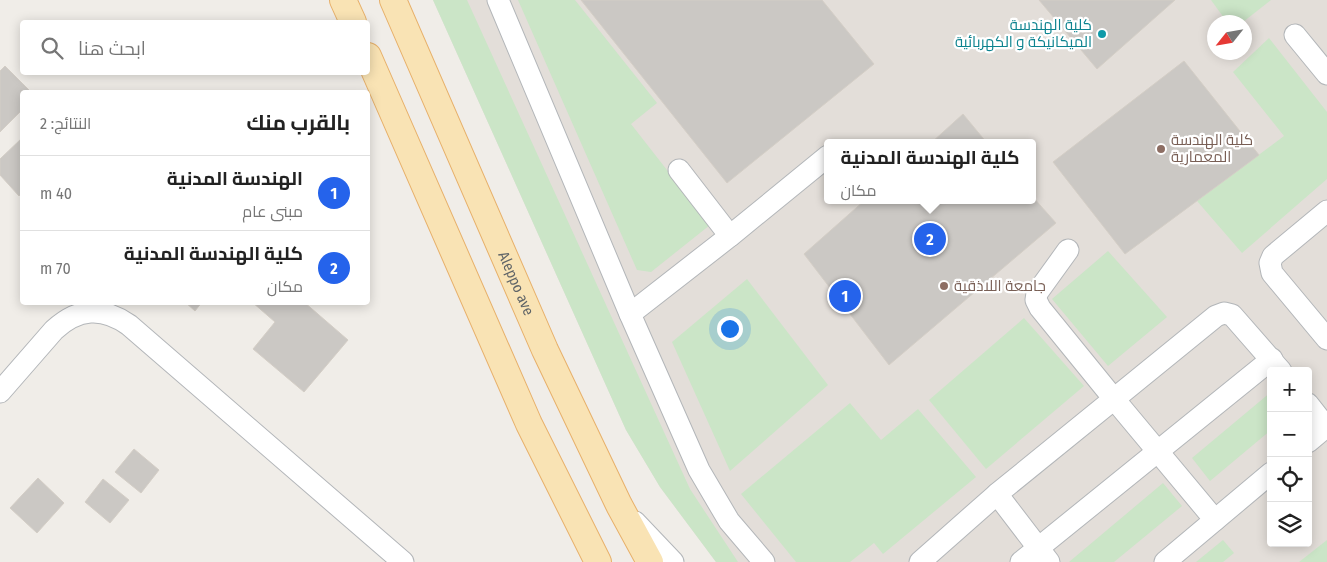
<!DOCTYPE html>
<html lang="ar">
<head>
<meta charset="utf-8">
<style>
	:root { --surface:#fff; --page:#f2f2f2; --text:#222; --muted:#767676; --line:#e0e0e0; --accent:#2563eb }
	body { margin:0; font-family:"Fira Sans Condensed",Cairo,sans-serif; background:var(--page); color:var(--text); direction:rtl }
	.controls { position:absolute; right:15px; bottom:15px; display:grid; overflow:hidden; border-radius:5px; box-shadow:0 2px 12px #0003 }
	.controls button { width:45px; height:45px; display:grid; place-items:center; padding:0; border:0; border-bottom:1px solid var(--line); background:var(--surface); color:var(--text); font:25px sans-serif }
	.compass { position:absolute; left:1207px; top:15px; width:45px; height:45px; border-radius:50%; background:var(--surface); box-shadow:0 2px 12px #0003; rotate:239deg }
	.you { position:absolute; left:729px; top:328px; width:18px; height:18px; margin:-12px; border:4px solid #fff; border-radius:50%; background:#1a73e8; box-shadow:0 0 0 8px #1a73e833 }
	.badge { display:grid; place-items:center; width:32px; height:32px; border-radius:50%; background:var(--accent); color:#fff; font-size:16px; font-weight:700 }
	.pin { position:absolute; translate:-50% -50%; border:2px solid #fff; box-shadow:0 1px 5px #0006 }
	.popup { position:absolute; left:824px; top:139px; width:212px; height:65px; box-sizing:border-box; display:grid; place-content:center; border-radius:5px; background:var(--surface); filter:drop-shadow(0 1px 4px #0005); font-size:16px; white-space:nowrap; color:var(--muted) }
	.popup b { font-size:19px; color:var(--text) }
	.popup::after { content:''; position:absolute; left:50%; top:100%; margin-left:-10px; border:10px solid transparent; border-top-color:var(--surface) }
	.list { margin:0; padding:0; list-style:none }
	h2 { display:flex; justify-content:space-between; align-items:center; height:65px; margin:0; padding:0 20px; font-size:21px }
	h2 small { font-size:16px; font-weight:400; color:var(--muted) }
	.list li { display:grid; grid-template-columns:32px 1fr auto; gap:15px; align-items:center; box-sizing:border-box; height:75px; padding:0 20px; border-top:1px solid var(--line) }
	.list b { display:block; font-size:19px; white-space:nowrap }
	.list p { margin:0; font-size:16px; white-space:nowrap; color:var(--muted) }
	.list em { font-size:16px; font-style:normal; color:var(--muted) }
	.icon { flex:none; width:28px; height:28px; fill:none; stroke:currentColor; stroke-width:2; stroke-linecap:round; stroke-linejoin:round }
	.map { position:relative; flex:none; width:1327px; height:562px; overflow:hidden; direction:ltr }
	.search { position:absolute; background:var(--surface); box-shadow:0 2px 12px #0003; left:20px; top:20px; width:350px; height:55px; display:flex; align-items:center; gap:12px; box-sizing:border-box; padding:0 18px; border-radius:5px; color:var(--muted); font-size:19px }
	.panel { position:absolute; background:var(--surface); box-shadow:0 2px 12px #0003; left:20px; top:90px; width:350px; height:215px; border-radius:5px; direction:rtl }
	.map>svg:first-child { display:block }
	.education { fill:#e3ded9; fill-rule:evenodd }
	.green { fill:#cbe5c7 }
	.building { fill:#cbc8c4; stroke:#d4cec6 }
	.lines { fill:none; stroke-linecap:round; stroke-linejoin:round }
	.minor-casing { stroke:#b3b6b9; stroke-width:23 }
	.major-casing { stroke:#e7b06a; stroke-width:28 }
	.minor { stroke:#fff; stroke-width:21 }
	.major { stroke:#f9e3b4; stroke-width:26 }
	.culture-dot { fill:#0f9aa8; stroke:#fff; stroke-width:2 }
	.education-dot { fill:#8d6e63; stroke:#fff; stroke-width:2 }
	.labels { text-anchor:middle; stroke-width:4.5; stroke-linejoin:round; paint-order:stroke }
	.culture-label { font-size:15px; fill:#0d838f; stroke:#fff; text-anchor:end }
	.education-label { font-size:15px; fill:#785e54; stroke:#fff; text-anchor:start }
	.street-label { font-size:15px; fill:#5f6467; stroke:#fff }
</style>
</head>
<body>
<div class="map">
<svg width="1327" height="562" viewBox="0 0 1327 562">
	<rect width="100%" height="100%" fill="#f0ede8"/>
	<path class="education" d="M 433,0 L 1327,0 L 1327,562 L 716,562 L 660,487 L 626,430 ZM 1214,22 L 1244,22 L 1244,52 L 1214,52 ZM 828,143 L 1032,143 L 1032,200 L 828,200 ZM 1271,371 L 1308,371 L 1308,543 L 1271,543 Z"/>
	<g class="green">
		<path d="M 433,0 L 467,0 L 690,489 L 738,562 L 716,562 L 660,487 L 626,430 Z"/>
		<path d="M 518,0 L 575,0 L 657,103 L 631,124 L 710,225 L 651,272 L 637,270 Z"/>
		<path d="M 1211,0 L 1271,0 L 1243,22 L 1227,22 Z"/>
		<path d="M 1269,38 L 1327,112 L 1327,179 L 1242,253 L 1197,201 L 1284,136 L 1233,72 Z"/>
		<path d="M 1108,251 L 1167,317 L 1108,366 L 1052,299 Z"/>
		<path d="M 747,279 L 828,385 L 730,471 L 672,342 Z"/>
		<path d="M 1024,318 L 1084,386 L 986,469 L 929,400 Z"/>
		<path d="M 1271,392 L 1271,430 L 1210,481 L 1192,458 Z"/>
		<path d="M 850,403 L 881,440 L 918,409 L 976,477 L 883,554 L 874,543 L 850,562 L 796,562 L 741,494 Z"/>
		<path d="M 1163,483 L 1182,506 L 1114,562 L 1069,562 Z"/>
		<path d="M 1223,540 L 1234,553 L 1223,562 L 1196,562 Z"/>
		<path d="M 1327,540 L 1327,562 L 1299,562 Z"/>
	</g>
	<g class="building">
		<path d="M 581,0 L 822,0 L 874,64 L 727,183 Z"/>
		<path d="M 1039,0 L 1175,0 L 1097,69 Z"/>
		<path d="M 1184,61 L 1259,155 L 1125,254 L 1053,162 Z"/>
		<path d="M 5,66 L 31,92 L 22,92 L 22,110 L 0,132 L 0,71 Z"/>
		<path d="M 963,114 L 987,143 L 931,143 Z"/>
		<path d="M 22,138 L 22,193 L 19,196 L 0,175 L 0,159 Z"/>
		<path d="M 1032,196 L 1056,223 L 889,365 L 804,254 L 865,200 L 1032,200 Z"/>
		<path d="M 185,302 L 202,302 L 195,311 Z"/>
		<path d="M 252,302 L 304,302 L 348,340 L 304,392 L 253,349 L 275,322 Z"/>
		<path d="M 134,449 L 159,470 L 141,493 L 115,472 Z"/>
		<path d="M 38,478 L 64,503 L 37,533 L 10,508 Z"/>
		<path d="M 103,479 L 129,500 L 110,523 L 85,502 Z"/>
	</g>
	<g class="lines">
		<g class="minor-casing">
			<g id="minor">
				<path d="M 498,0 L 630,314 L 699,470 L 729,521 L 764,562"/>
				<path d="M 1295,35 L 1327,74"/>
				<path d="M 679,170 L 730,236"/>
				<path d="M 1327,211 L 1273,256 L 1270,263 L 1272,273 L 1327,339"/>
				<path d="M 630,314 L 730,236 L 828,156"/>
				<path d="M 0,392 L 54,330 C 78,308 102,306 129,325 L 403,562"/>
				<path d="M 1308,404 L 1326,427"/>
				<path d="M 1308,442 L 1327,426"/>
				<path d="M 1215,520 L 1114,399 L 1216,316 L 1224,313 L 1232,315 L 1281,371"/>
				<path d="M 635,522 L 673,562"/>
				<path d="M 920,562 L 997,494"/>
				<path d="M 1021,562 L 1272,359"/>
				<path d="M 1049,562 L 997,494 L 1114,399 L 1040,308 L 1036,300 L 1037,293 L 1068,250"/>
				<path d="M 1165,562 L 1271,473"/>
			</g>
		</g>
		<g class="major-casing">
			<g id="major">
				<path d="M 343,0 L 353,22"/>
				<path id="s1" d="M 393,0 L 545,350 L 619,505 L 650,562"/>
				<path d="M 368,56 L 529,424 L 598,562"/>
			</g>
		</g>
		<use href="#minor" class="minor"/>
		<use href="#major" class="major"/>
	</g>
	<circle class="culture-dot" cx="1102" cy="34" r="5"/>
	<g class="education-dot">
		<circle cx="1161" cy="149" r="5"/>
		<circle cx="944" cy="286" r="5"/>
	</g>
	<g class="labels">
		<g class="culture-label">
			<text x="1092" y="30">كلية الهندسة<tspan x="1092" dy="17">الميكانيكة و الكهربائية</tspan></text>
		</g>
		<g class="education-label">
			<text x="1171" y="145">كلية الهندسة<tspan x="1171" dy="17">المعمارية</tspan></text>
			<text x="954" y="291">جامعة اللاذقية</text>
		</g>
		<g class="street-label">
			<text dy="5" stroke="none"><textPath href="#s1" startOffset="309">Aleppo ave</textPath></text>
		</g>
	</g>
</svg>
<div class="controls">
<button>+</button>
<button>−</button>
<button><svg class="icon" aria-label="locate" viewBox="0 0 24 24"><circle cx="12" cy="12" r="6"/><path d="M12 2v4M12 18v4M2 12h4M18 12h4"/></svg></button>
<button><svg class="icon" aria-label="layers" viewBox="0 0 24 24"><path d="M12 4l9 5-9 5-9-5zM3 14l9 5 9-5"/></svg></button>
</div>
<svg class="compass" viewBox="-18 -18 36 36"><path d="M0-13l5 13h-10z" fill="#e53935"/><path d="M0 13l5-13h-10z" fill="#767676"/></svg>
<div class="you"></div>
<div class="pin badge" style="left:845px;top:296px">1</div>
<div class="pin badge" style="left:930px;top:239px">2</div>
<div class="popup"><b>كلية الهندسة المدنية</b>مكان</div>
<div class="search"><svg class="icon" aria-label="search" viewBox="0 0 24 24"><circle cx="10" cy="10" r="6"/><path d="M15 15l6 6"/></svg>ابحث هنا</div>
<section class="panel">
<h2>بالقرب منك<small>النتائج: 2</small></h2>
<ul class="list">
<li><span class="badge">1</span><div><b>الهندسة المدنية</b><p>مبنى عام</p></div><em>40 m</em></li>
<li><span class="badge">2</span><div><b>كلية الهندسة المدنية</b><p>مكان</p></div><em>70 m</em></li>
</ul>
</section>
</div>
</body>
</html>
